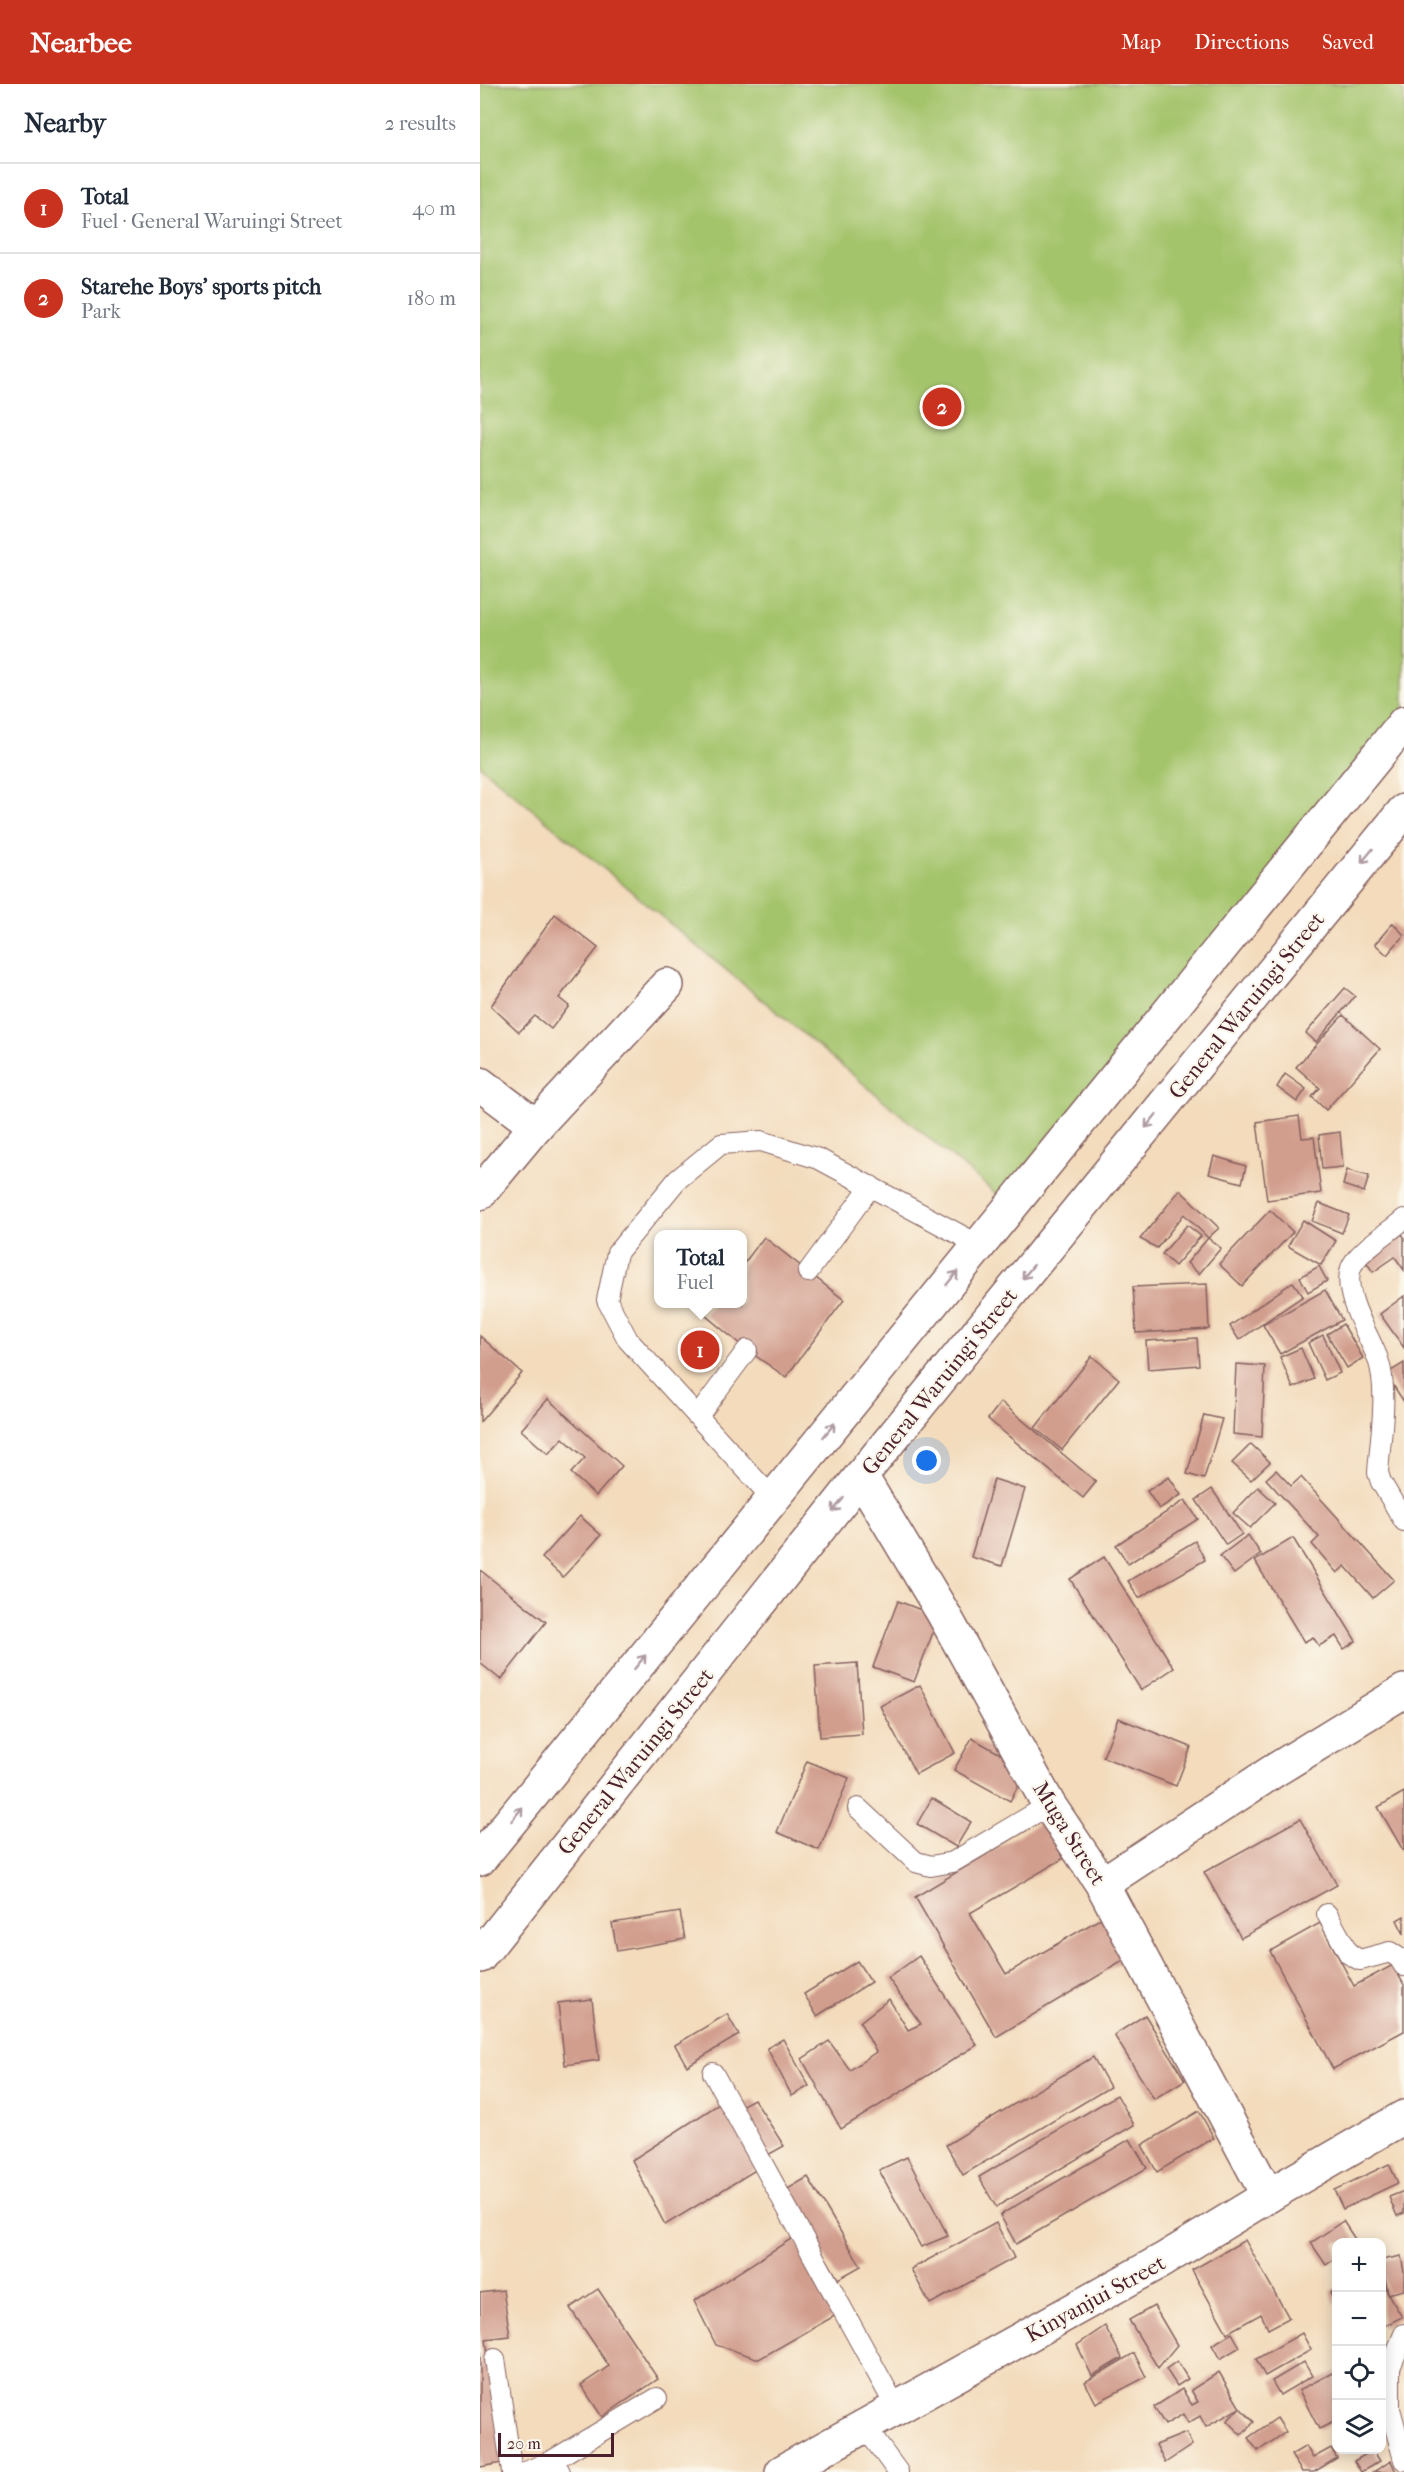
<!DOCTYPE html>
<html lang="en">
<head>
<meta charset="utf-8">
<style>
	:root { --surface:#fff; --page:#f6f6f7; --text:#1f2937; --muted:#747a83; --line:#e0e1e3; --accent:#c8321e }
	body { margin:0; font-family:"IM FELL French Canon",serif; background:var(--page); color:var(--text) }
	.controls { position:absolute; right:18px; bottom:18px; display:grid; overflow:hidden; border-radius:12px; box-shadow:0 3px 15px #0003 }
	.controls button { width:54px; height:54px; display:grid; place-items:center; padding:0; border:0; border-bottom:2px solid var(--line); background:var(--surface); color:var(--text); font:30px sans-serif }
	.scale { position:absolute; left:18px; bottom:15px; width:116px; box-sizing:border-box; padding-left:6px; border:3px solid #4a1f2b; border-top:0; font-size:16px; line-height:21px; white-space:nowrap; color:#4a1f2b; -webkit-text-stroke:4px #fbf7ec; paint-order:stroke }
	.you { position:absolute; left:447px; top:1377px; width:21px; height:21px; margin:-15px; border:4px solid #fff; border-radius:50%; background:#1a73e8; box-shadow:0 0 0 9px #1a73e833 }
	.badge { display:grid; place-items:center; width:39px; height:39px; border-radius:50%; background:var(--accent); color:#fff; font-size:20px; font-weight:700 }
	.pin { position:absolute; translate:-50% -50%; border:3px solid #fff; box-shadow:0 2px 6px #0006 }
	.popup { position:absolute; left:174px; top:1146px; width:93px; height:78px; box-sizing:border-box; display:grid; place-content:center; border-radius:12px; background:var(--surface); filter:drop-shadow(0 2px 4px #0005); font-size:20px; white-space:nowrap; color:var(--muted) }
	.popup b { font-size:22px; color:var(--text) }
	.popup::after { content:''; position:absolute; left:50%; top:100%; margin-left:-12px; border:12px solid transparent; border-top-color:var(--surface) }
	.list { margin:0; padding:0; list-style:none }
	h2 { display:flex; justify-content:space-between; align-items:center; height:78px; margin:0; padding:0 24px; font-size:26px }
	h2 small { font-size:20px; font-weight:400; color:var(--muted) }
	.list li { display:grid; grid-template-columns:39px 1fr auto; gap:18px; align-items:center; box-sizing:border-box; height:90px; padding:0 24px; border-top:2px solid var(--line) }
	.list b { display:block; font-size:22px; white-space:nowrap }
	.list p { margin:0; font-size:20px; white-space:nowrap; color:var(--muted) }
	.list em { font-size:20px; font-style:normal; color:var(--muted) }
	.icon { flex:none; width:33px; height:33px; fill:none; stroke:currentColor; stroke-width:2; stroke-linecap:round; stroke-linejoin:round }
	.map { position:relative; flex:none; width:924px; height:2388px; overflow:hidden }
	header { display:flex; align-items:center; gap:36px; box-sizing:border-box; height:84px; padding:0 30px; background:var(--accent); color:#fff }
	header strong { font-size:28px }
	nav { display:flex; gap:33px; margin-inline-start:auto; font-size:21px }
	main { display:flex }
	aside { flex:1; background:var(--surface) }
	.map>svg:first-child { display:block }
	.green { fill:#a4c46c; stroke:#77724c; stroke-width:1.5 }
	.building { fill:#d19d8d }
	.lines { fill:none; stroke-linecap:round; stroke-linejoin:round }
	.lane-casing { stroke:#85615e; stroke-width:22 }
	.street-casing { stroke:#85615e; stroke-width:36 }
	.secondary-casing { stroke:#85615e; stroke-width:36 }
	.lane { stroke:#fff; stroke-width:20 }
	.street { stroke:#fff; stroke-width:33 }
	.secondary { stroke:#fff; stroke-width:33 }
	.oneway { stroke:#ae9aa0 }
	.labels { text-anchor:middle; stroke-width:4.5; stroke-linejoin:round; paint-order:stroke }
	.street-label { font-size:22px; fill:#4a1f2b; stroke:#fbf7ec }
</style>
</head>
<body>
<header>
<strong>Nearbee</strong>
<nav><a>Map</a><a>Directions</a><a>Saved</a></nav>
</header>
<main>
<aside>
<h2>Nearby<small>2 results</small></h2>
<ul class="list">
<li><span class="badge">1</span><div><b>Total</b><p>Fuel · General Waruingi Street</p></div><em>40 m</em></li>
<li><span class="badge">2</span><div><b>Starehe Boys' sports pitch</b><p>Park</p></div><em>180 m</em></li>
</ul>
</aside>
<div class="map">
<svg width="924" height="2388" viewBox="0 0 924 2388">
	<rect width="100%" height="100%" fill="#fbf7ec"/>
	<filter id="ink" filterUnits="userSpaceOnUse"><feTurbulence type="fractalNoise" baseFrequency=".0167" numOctaves="2"/><feDisplacementMap in="SourceGraphic" scale="12" xChannelSelector="R" yChannelSelector="G"/><feConvolveMatrix kernelMatrix="1 2 1 2 8 2 1 2 1" color-interpolation-filters="sRGB"/></filter>
	<filter id="wash" filterUnits="userSpaceOnUse"><feTurbulence type="fractalNoise" baseFrequency=".008" numOctaves="4" result="noise"/><feDisplacementMap in="SourceGraphic" scale="24" xChannelSelector="R" yChannelSelector="G"/><feGaussianBlur stdDeviation="1.35" result="paint"/><feColorMatrix in="noise" values="0 0 0 0 0 0 0 0 0 0 0 0 0 0 0 0 0 1.4 0 .05"/><feComposite in="paint" operator="in"/></filter>
	<g filter="url(#wash)">
		<rect width="100%" height="100%" fill="#f3dbbc"/>
		<path class="green" d="M 0,0 L 915,0 L 924,8 L 924,639 L 531,1122 L 0,682 Z"/>
		<g id="blocks">
			<g class="building">
				<path d="M 75,830 L 118,864 L 79,914 L 89,922 L 71,945 L 55,932 L 39,948 L 11,922 Z"/>
				<path d="M 913,839 L 924,851 L 907,871 L 895,860 Z"/>
				<path d="M 865,904 L 875,912 L 836,958 L 826,949 Z"/>
				<path d="M 863,931 L 900,965 L 846,1026 L 832,1013 L 840,1004 L 816,983 Z"/>
				<path d="M 805,990 L 826,1005 L 817,1018 L 797,1003 Z"/>
				<path d="M 819,1032 L 822,1054 L 834,1053 L 841,1109 L 787,1116 L 777,1038 Z"/>
				<path d="M 860,1048 L 863,1083 L 842,1085 L 839,1051 Z"/>
				<path d="M 734,1072 L 766,1082 L 762,1099 L 729,1090 Z"/>
				<path d="M 867,1086 L 889,1092 L 884,1108 L 863,1101 Z"/>
				<path d="M 700,1106 L 739,1144 L 728,1154 L 741,1164 L 719,1190 L 707,1179 L 728,1154 L 704,1130 L 677,1164 L 660,1155 Z"/>
				<path d="M 839,1119 L 869,1131 L 862,1149 L 832,1137 Z"/>
				<path d="M 790,1126 L 813,1148 L 762,1202 L 739,1180 Z"/>
				<path d="M 823,1136 L 856,1157 L 841,1181 L 808,1162 Z"/>
				<path d="M 707,1141 L 721,1152 L 695,1182 L 682,1170 Z"/>
				<path d="M 922,1150 L 924,1153 L 924,1186 L 915,1173 L 893,1188 L 884,1175 Z"/>
				<path d="M 284,1153 L 364,1216 L 306,1293 L 267,1266 L 225,1231 L 233,1220 L 262,1220 L 262,1182 Z"/>
				<path d="M 839,1182 L 847,1197 L 828,1208 L 820,1193 Z"/>
				<path d="M 813,1198 L 823,1212 L 759,1256 L 750,1242 Z"/>
				<path d="M 727,1200 L 729,1245 L 656,1249 L 653,1203 Z"/>
				<path d="M 845,1206 L 862,1236 L 800,1270 L 783,1241 Z"/>
				<path d="M 924,1212 L 924,1264 L 900,1230 Z"/>
				<path d="M 863,1240 L 883,1274 L 867,1284 L 847,1250 Z"/>
				<path d="M 843,1251 L 860,1289 L 845,1296 L 828,1259 Z"/>
				<path d="M 0,1252 L 42,1289 L 0,1338 Z"/>
				<path d="M 717,1254 L 719,1281 L 668,1285 L 666,1257 Z"/>
				<path d="M 821,1264 L 834,1295 L 813,1304 L 800,1273 Z"/>
				<path d="M 612,1272 L 639,1295 L 582,1366 L 555,1344 Z"/>
				<path d="M 924,1279 L 924,1318 L 906,1290 Z"/>
				<path d="M 756,1280 L 785,1282 L 782,1353 L 753,1350 Z"/>
				<path d="M 68,1315 L 142,1382 L 116,1412 L 91,1389 L 105,1374 L 83,1354 L 68,1370 L 41,1346 Z"/>
				<path d="M 521,1318 L 616,1398 L 603,1414 L 508,1335 Z"/>
				<path d="M 724,1331 L 742,1335 L 724,1395 L 707,1390 Z"/>
				<path d="M 771,1360 L 790,1378 L 771,1396 L 752,1379 Z"/>
				<path d="M 796,1386 L 811,1402 L 821,1393 L 914,1496 L 893,1514 L 865,1482 L 857,1489 L 832,1460 L 839,1453 L 786,1395 Z"/>
				<path d="M 689,1393 L 701,1411 L 679,1425 L 667,1407 Z"/>
				<path d="M 514,1395 L 545,1405 L 522,1482 L 491,1473 Z"/>
				<path d="M 778,1403 L 795,1419 L 770,1444 L 753,1429 Z"/>
				<path d="M 732,1405 L 762,1450 L 746,1461 L 716,1416 Z"/>
				<path d="M 705,1416 L 718,1435 L 648,1480 L 636,1461 Z"/>
				<path d="M 100,1432 L 121,1451 L 83,1493 L 62,1474 Z"/>
				<path d="M 768,1451 L 781,1470 L 754,1490 L 740,1472 Z"/>
				<path d="M 813,1454 L 876,1557 L 864,1565 L 856,1552 L 839,1562 L 833,1553 L 824,1558 L 775,1477 Z"/>
				<path d="M 715,1457 L 725,1476 L 659,1514 L 648,1497 Z"/>
				<path d="M 624,1473 L 694,1584 L 661,1606 L 590,1495 Z"/>
				<path d="M 0,1486 L 66,1538 L 21,1596 L 0,1579 Z"/>
				<path d="M 418,1517 L 459,1533 L 434,1598 L 393,1583 Z"/>
				<path d="M 377,1579 L 382,1650 L 340,1653 L 335,1582 Z"/>
				<path d="M 440,1601 L 475,1669 L 436,1690 L 400,1622 Z"/>
				<path d="M 638,1634 L 711,1663 L 696,1702 L 623,1673 Z"/>
				<path d="M 492,1654 L 547,1685 L 530,1717 L 474,1686 Z"/>
				<path d="M 327,1677 L 369,1694 L 339,1766 L 297,1748 Z"/>
				<path d="M 924,1708 L 924,1768 L 898,1723 Z"/>
				<path d="M 452,1714 L 491,1738 L 476,1763 L 437,1740 Z"/>
				<path d="M 820,1735 L 857,1801 L 761,1854 L 724,1788 Z"/>
				<path d="M 564,1736 L 586,1773 L 490,1829 L 526,1890 L 623,1833 L 648,1874 L 516,1953 L 435,1813 Z"/>
				<path d="M 200,1828 L 205,1855 L 137,1867 L 132,1839 Z"/>
				<path d="M 924,1832 L 924,1850 L 917,1836 Z"/>
				<path d="M 840,1839 L 874,1902 L 913,1881 L 924,1901 L 924,1947 L 853,1985 L 790,1867 Z"/>
				<path d="M 439,1872 L 497,1961 L 361,2045 L 322,1975 L 349,1957 L 370,1986 L 396,1968 L 380,1938 L 409,1915 L 428,1946 L 441,1940 L 408,1894 Z"/>
				<path d="M 377,1877 L 391,1898 L 337,1932 L 324,1910 Z"/>
				<path d="M 112,1915 L 119,1976 L 85,1981 L 78,1919 Z"/>
				<path d="M 247,1930 L 259,1951 L 207,1982 L 195,1961 Z"/>
				<path d="M 665,1931 L 705,1996 L 674,2015 L 634,1951 Z"/>
				<path d="M 303,1955 L 329,2002 L 312,2012 L 287,1964 Z"/>
				<path d="M 613,1973 L 630,2003 L 483,2091 L 466,2061 Z"/>
				<path d="M 637,2011 L 654,2041 L 516,2123 L 499,2093 Z"/>
				<path d="M 274,2015 L 304,2062 L 286,2072 L 257,2024 Z"/>
				<path d="M 242,2018 L 279,2084 L 185,2141 L 152,2076 Z"/>
				<path d="M 719,2027 L 734,2054 L 677,2088 L 662,2061 Z"/>
				<path d="M 650,2055 L 667,2084 L 536,2160 L 520,2131 Z"/>
				<path d="M 427,2073 L 468,2152 L 441,2163 L 399,2086 Z"/>
				<path d="M 909,2080 L 918,2099 L 863,2125 L 854,2106 Z"/>
				<path d="M 328,2093 L 381,2182 L 358,2195 L 306,2106 Z"/>
				<path d="M 924,2107 L 924,2129 L 917,2132 L 909,2113 Z"/>
				<path d="M 863,2137 L 877,2158 L 856,2158 L 856,2174 L 846,2181 L 831,2159 Z"/>
				<path d="M 516,2139 L 534,2174 L 450,2220 L 431,2185 Z"/>
				<path d="M 314,2153 L 358,2230 L 279,2275 L 236,2261 L 214,2217 Z"/>
				<path d="M 765,2156 L 809,2234 L 788,2245 L 781,2230 L 747,2249 L 712,2186 Z"/>
				<path d="M 921,2172 L 924,2188 L 924,2206 L 908,2210 L 922,2233 L 902,2243 L 902,2195 L 908,2210 L 902,2176 Z"/>
				<path d="M 856,2204 L 856,2221 L 850,2208 Z"/>
				<path d="M 118,2205 L 178,2295 L 122,2333 L 101,2301 L 129,2282 L 90,2224 Z"/>
				<path d="M 23,2206 L 30,2252 L 6,2255 L 22,2379 L 0,2383 L 0,2209 Z"/>
				<path d="M 674,2222 L 697,2261 L 678,2284 L 649,2236 Z"/>
				<path d="M 625,2242 L 642,2274 L 612,2292 L 597,2261 Z"/>
				<path d="M 752,2249 L 760,2263 L 740,2275 L 732,2261 Z"/>
				<path d="M 822,2249 L 831,2266 L 785,2292 L 776,2275 Z"/>
				<path d="M 654,2269 L 666,2293 L 616,2319 L 605,2298 Z"/>
				<path d="M 697,2277 L 708,2295 L 697,2302 L 686,2285 Z"/>
				<path d="M 824,2278 L 832,2292 L 800,2311 L 792,2297 Z"/>
				<path d="M 856,2287 L 856,2337 L 839,2345 L 819,2306 Z"/>
				<path d="M 739,2288 L 760,2324 L 726,2343 L 720,2332 L 708,2339 L 703,2330 L 685,2341 L 674,2323 L 702,2305 L 712,2321 L 718,2318 L 711,2306 Z"/>
				<path d="M 760,2324 L 774,2338 L 761,2351 L 747,2337 Z"/>
				<path d="M 797,2334 L 806,2348 L 778,2367 L 768,2354 Z"/>
				<path d="M 706,2349 L 712,2361 L 685,2379 L 676,2361 Z"/>
				<path d="M 826,2362 L 833,2374 L 851,2364 L 857,2374 L 834,2388 L 822,2388 L 811,2371 Z"/>
				<path d="M 893,2366 L 900,2377 L 881,2388 L 874,2377 Z"/>
				<path d="M 911,2377 L 916,2388 L 893,2388 Z"/>
			</g>
		</g>
	</g>
	<g filter="url(#ink)">
		<use href="#blocks" fill-opacity="0" stroke="#85615e" stroke-width="1.5"/>
		<g class="lines">
			<g class="lane-casing">
				<g id="lane">
					<path d="M 924,1135 C 910,1148 877,1167 871,1184 C 862,1210 889,1251 898,1275 C 909,1307 900,1355 898,1389 L 901,1398 L 924,1437"/>
					<path d="M 328,1188 L 391,1102"/>
					<path d="M 218,1332 L 267,1266"/>
					<path d="M 293,1415 L 148,1256 L 127,1216 L 137,1169 L 197,1096 L 241,1060 L 281,1057 L 339,1075 L 499,1161"/>
					<path d="M 378,1724 L 436,1778 L 451,1782 L 473,1778 L 569,1721"/>
					<path d="M 847,1830 L 869,1870 L 880,1876 L 910,1868 L 919,1874 L 924,1882"/>
					<path d="M 233,1989 L 417,2325"/>
					<path d="M 924,2250 L 910,2284 L 910,2325 L 924,2376"/>
					<path d="M 15,2275 L 32,2388"/>
					<path d="M 385,2343 L 418,2388"/>
					<path d="M 46,2388 L 73,2376"/>
					<path d="M 80,2388 L 73,2376 L 177,2314"/>
				</g>
			</g>
			<g class="street-casing">
				<g id="street">
					<path d="M 0,1000 L 56,1042"/>
					<path d="M 0,1109 L 56,1042 L 187,901"/>
					<path d="M 381,1392 L 463,1529 L 569,1721 L 622,1800 L 788,2112"/>
					<path d="M 622,1800 L 792,1688 L 924,1607"/>
					<path d="M 302,2388 L 683,2176 L 788,2112 L 924,2033"/>
				</g>
			</g>
			<g class="secondary-casing">
				<g id="secondary">
					<path d="M 0,1775 L 924,639"/>
					<path d="M 0,1872 L 381,1392 L 924,727"/>
				</g>
			</g>
			<use href="#lane" class="lane"/>
			<use href="#street" class="street"/>
			<use href="#secondary" class="secondary"/>
		</g>
		<defs><path id="oneway-shaft" d="M-6 0H5M1.5-3L5.5 0L1.5 3" fill="none" stroke-width="1.6" stroke-linecap="round" stroke-linejoin="round" transform="scale(1.5)"/></defs>
		<g class="oneway">
			<use href="#oneway-shaft" transform="translate(887 772) rotate(129)"/>
			<use href="#oneway-shaft" transform="translate(671 1037) rotate(129)"/>
			<use href="#oneway-shaft" transform="translate(548 1188) rotate(129)"/>
			<use href="#oneway-shaft" transform="translate(472 1194) rotate(-51)"/>
			<use href="#oneway-shaft" transform="translate(349 1346) rotate(-51)"/>
			<use href="#oneway-shaft" transform="translate(358 1421) rotate(129)"/>
			<use href="#oneway-shaft" transform="translate(160 1578) rotate(-51)"/>
			<use href="#oneway-shaft" transform="translate(37 1730) rotate(-51)"/>
		</g>
	</g>
	<g class="labels">
		<g class="street-label">
			<text transform="translate(766 921) rotate(-51)" y="8">General Waruingi Street</text>
			<text transform="translate(459 1297) rotate(-51)" y="8">General Waruingi Street</text>
			<text transform="translate(155 1677) rotate(-51)" y="8">General Waruingi Street</text>
			<text transform="translate(590 1749) rotate(58)" y="8">Muga Street</text>
			<text transform="translate(615 2214) rotate(-29)" y="8">Kinyanjui Street</text>
		</g>
	</g>
</svg>
<div class="controls">
<button>+</button>
<button>−</button>
<button><svg class="icon" aria-label="locate" viewBox="0 0 24 24"><circle cx="12" cy="12" r="6"/><path d="M12 2v4M12 18v4M2 12h4M18 12h4"/></svg></button>
<button><svg class="icon" aria-label="layers" viewBox="0 0 24 24"><path d="M12 4l9 5-9 5-9-5zM3 14l9 5 9-5"/></svg></button>
</div>
<div class="scale">20 m</div>
<div class="you"></div>
<div class="pin badge" style="left:220px;top:1266px">1</div>
<div class="popup"><b>Total</b>Fuel</div>
<div class="pin badge" style="left:462px;top:323px">2</div>
</div>
</main>
</body>
</html>
